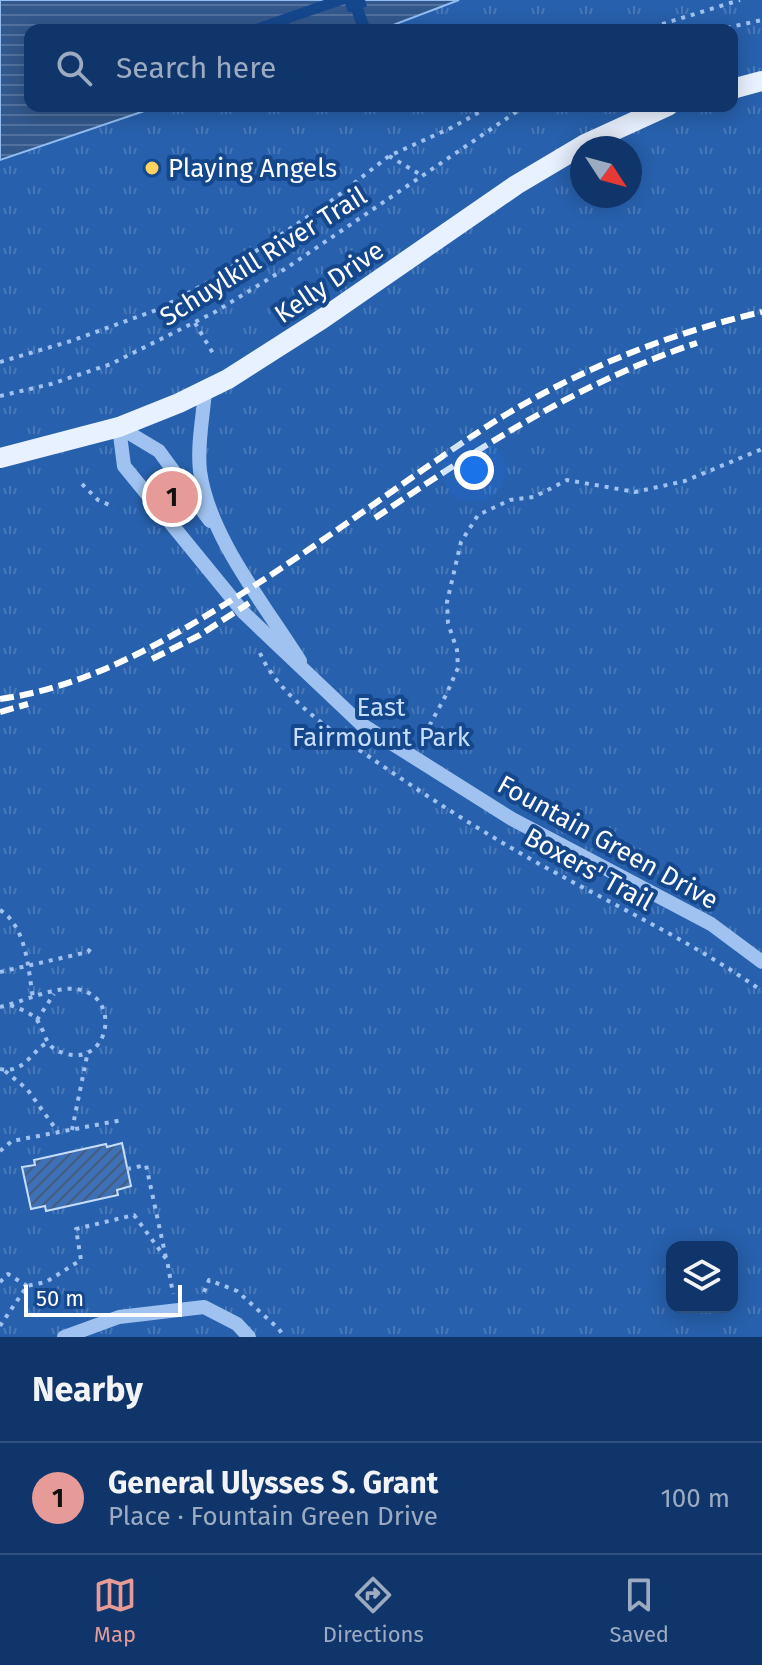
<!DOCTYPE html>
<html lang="en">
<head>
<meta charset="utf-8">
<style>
	:root { --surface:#10356a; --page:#1e4072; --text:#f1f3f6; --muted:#9cabc1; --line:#30507e; --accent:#e69b98 }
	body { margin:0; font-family:"Fira Sans",sans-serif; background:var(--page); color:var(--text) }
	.controls { position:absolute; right:24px; bottom:24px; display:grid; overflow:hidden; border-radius:16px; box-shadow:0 4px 20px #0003 }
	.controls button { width:72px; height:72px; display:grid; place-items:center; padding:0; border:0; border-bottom:2px solid var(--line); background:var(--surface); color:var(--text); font:40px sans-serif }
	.compass { position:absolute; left:570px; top:136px; width:72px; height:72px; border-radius:50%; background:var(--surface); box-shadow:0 4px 20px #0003; rotate:126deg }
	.scale { position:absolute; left:24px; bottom:20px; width:158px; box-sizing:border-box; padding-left:8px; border:4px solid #fff; border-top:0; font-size:22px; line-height:28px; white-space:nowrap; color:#fff; -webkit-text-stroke:6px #15478d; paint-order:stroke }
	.you { position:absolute; left:474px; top:470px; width:28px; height:28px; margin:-20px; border:6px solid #fff; border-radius:50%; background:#1a73e8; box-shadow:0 0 0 12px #1a73e833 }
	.badge { display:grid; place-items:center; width:52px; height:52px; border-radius:50%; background:var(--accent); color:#111; font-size:26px; font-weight:700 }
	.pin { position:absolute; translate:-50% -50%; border:4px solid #fff; box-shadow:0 2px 8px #0006 }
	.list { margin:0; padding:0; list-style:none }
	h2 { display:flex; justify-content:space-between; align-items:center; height:104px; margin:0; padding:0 32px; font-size:34px }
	h2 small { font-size:26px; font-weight:400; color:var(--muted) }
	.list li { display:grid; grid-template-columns:52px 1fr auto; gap:24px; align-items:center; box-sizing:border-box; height:112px; padding:0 32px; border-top:2px solid var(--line) }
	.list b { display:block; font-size:30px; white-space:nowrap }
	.list p { margin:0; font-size:26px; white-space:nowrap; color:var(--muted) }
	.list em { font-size:26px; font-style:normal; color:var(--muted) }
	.icon { flex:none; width:44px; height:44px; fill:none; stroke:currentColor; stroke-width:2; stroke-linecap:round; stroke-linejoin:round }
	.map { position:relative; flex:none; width:762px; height:1337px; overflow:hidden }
	.search { position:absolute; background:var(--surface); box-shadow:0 4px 20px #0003; left:24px; right:24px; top:24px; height:88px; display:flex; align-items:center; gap:20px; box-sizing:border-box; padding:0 28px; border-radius:16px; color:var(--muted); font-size:30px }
	.sheet { height:216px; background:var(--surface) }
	nav { display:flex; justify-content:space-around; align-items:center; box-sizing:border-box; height:112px; border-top:2px solid var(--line); background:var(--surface); font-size:22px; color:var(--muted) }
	nav a { display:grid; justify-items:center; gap:4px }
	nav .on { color:var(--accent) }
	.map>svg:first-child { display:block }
	.park { fill:url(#park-tufts); fill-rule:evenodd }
	.water { fill:url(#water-rules); stroke:#91bdf3; stroke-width:2 }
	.pier { fill:#15478d }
	.building { fill:url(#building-hatch); stroke:#c6ddfc; stroke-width:2 }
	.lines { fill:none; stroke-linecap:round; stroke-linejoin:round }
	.path { stroke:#9fc2f0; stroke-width:4; stroke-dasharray:4 6; stroke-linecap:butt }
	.minor { stroke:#9fc2f0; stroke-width:14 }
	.major { stroke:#e8f1ff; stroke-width:20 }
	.rail { stroke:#fff; stroke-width:6; stroke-dasharray:14 6; stroke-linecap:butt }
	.poi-dot { fill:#ffd45e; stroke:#15478d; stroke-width:3 }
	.labels { text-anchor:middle; stroke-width:8; stroke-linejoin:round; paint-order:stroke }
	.poi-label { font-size:26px; fill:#fff; stroke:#15478d; text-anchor:start }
	.street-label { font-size:26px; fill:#fff; stroke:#15478d }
	.park-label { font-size:26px; fill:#c6ddfc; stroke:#15478d }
</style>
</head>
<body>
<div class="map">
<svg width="762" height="1337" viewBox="0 0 762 1337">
	<defs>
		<pattern id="park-tufts" width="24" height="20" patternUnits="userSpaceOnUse" patternTransform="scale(2)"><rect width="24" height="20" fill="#2760ac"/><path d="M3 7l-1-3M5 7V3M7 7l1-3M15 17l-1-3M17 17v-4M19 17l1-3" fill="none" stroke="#4778b8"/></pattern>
		<pattern id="water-rules" width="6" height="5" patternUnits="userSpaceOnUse" patternTransform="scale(2)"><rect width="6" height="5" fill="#33588c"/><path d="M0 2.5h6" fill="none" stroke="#52719d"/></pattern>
		<pattern id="building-hatch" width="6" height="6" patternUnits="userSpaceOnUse" patternTransform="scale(2)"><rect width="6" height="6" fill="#3d70b6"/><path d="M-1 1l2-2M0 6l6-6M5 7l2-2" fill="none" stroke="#455c7c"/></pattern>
	</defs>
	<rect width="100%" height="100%" fill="#15478d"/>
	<path class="park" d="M 459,0 L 762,0 L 762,1337 L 0,1337 L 0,160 L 159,106 L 732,106 L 732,30 L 380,30 ZM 582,148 L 630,148 L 630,196 L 582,196 ZM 672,1247 L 732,1247 L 732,1307 L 672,1307 Z"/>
	<path class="water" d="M 0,0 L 459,0 L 380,30 L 30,30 L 30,106 L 159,106 L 0,160 Z"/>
	<path class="pier" d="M 324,0 L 365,0 L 367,6 L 363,8 L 371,30 L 358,30 L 352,12 L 348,12 L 345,4 L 289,23 L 291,30 L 238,30 Z"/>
	<path class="building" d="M 122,1143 L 131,1186 L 117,1190 L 118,1195 L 46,1211 L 45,1206 L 31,1209 L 22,1167 L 35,1165 L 34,1160 L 106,1144 L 107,1147 Z"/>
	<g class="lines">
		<g class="path">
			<path d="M 643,30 L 740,0"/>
			<path d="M 717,30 L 762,20"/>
			<path d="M 389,156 L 421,175"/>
			<path d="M 195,323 L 214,355"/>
			<path d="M 0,362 L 71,341 L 159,309 L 212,280 L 326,205 L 389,156 L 453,127 L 490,106"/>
			<path d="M 0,396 L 51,384 L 111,364 L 215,312 L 288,267 L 525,106"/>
			<path d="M 82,484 L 98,500 L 114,507"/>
			<path d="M 260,653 C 278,696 337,735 374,760 C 426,796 479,830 534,861 C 611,904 690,940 762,991"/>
			<path d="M 420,743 L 446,695 L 458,668 L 457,650 L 448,623 L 447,602 L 461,542 L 478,515 L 510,500 L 534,497 L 567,480 L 635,492 L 685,481 L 762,449"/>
			<path d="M 0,910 C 27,927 28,969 33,998"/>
			<path d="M 0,972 L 88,952 L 92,947"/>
			<path d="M 0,1007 C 21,1002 44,991 65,989 C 124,984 113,1066 67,1054 C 43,1048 48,1036 37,1020 C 31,1012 19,1009 10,1005"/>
			<path d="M 37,1020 L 54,994"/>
			<path d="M 0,1069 C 23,1074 30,1054 46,1043"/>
			<path d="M 5,1071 L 27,1089 L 58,1132"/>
			<path d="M 72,1130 L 88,1051"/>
			<path d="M 0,1151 L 12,1141 L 122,1120"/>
			<path d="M 127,1169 L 146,1165 L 166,1258"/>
			<path d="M 0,1282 L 8,1274 L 27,1286"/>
			<path d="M 204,1292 L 209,1280 L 237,1291 L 279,1329 L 284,1337"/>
			<path d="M 0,1326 L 27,1286 L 46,1282 L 81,1260 L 76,1229 L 134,1215 L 167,1260 L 173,1294"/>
		</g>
		<g class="minor">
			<path d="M 205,391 C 203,417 197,445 200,471 C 209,537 265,605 300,661"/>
			<path d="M 119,427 L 124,466 L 244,613 L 361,724 L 512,819 L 711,924 L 762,962"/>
			<path d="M 119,427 L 159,451 L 210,521"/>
			<path d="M 64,1337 L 119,1317 L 204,1307 L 237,1324 L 249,1337"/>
		</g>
		<g class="major">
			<path d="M 732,89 L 762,81"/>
			<path d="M 0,458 L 119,427 L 179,403 L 228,379 L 322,319 L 516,185 L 585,144 L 668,106"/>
		</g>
		<g class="rail">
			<path d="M 375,518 C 477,449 579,382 697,343"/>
			<path d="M 152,659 L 200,635 L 249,603"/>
			<path d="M 0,699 C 81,688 154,648 222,606 C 312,551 395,487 483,429 C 567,374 665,334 762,312"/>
			<path d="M 0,712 L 28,704"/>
		</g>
	</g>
	<circle class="poi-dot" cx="152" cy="168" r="8"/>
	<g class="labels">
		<g class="poi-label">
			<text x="168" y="177">Playing Angels</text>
		</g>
		<g class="street-label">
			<text transform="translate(263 256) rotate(-32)" y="9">Schuylkill River Trail</text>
			<text transform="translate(329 282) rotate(-34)" y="9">Kelly Drive</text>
			<text transform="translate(608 842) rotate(29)" y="9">Fountain Green Drive</text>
			<text transform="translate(589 869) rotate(29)" y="9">Boxers' Trail</text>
		</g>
		<g class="park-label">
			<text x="381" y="716">East<tspan x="381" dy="30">Fairmount Park</tspan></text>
		</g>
	</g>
</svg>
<div class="controls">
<button><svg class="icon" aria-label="layers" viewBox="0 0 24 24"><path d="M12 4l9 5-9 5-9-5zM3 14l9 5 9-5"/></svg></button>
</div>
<svg class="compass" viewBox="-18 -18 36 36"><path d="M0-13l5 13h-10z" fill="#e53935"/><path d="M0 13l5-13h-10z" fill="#9cabc1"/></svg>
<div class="scale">50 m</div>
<div class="you"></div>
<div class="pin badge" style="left:172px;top:497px">1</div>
<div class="search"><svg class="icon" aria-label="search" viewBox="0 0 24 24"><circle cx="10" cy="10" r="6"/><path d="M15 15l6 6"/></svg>Search here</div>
</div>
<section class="sheet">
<h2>Nearby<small></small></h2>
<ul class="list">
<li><span class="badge">1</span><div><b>General Ulysses S. Grant</b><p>Place · Fountain Green Drive</p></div><em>100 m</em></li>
</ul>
</section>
<nav>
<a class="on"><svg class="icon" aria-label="map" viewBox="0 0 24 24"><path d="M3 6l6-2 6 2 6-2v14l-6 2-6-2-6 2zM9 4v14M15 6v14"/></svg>Map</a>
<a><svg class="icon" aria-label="directions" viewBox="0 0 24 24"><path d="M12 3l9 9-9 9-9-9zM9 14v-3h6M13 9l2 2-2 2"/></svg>Directions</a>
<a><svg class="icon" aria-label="saved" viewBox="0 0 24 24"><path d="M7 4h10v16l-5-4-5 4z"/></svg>Saved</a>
</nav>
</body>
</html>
